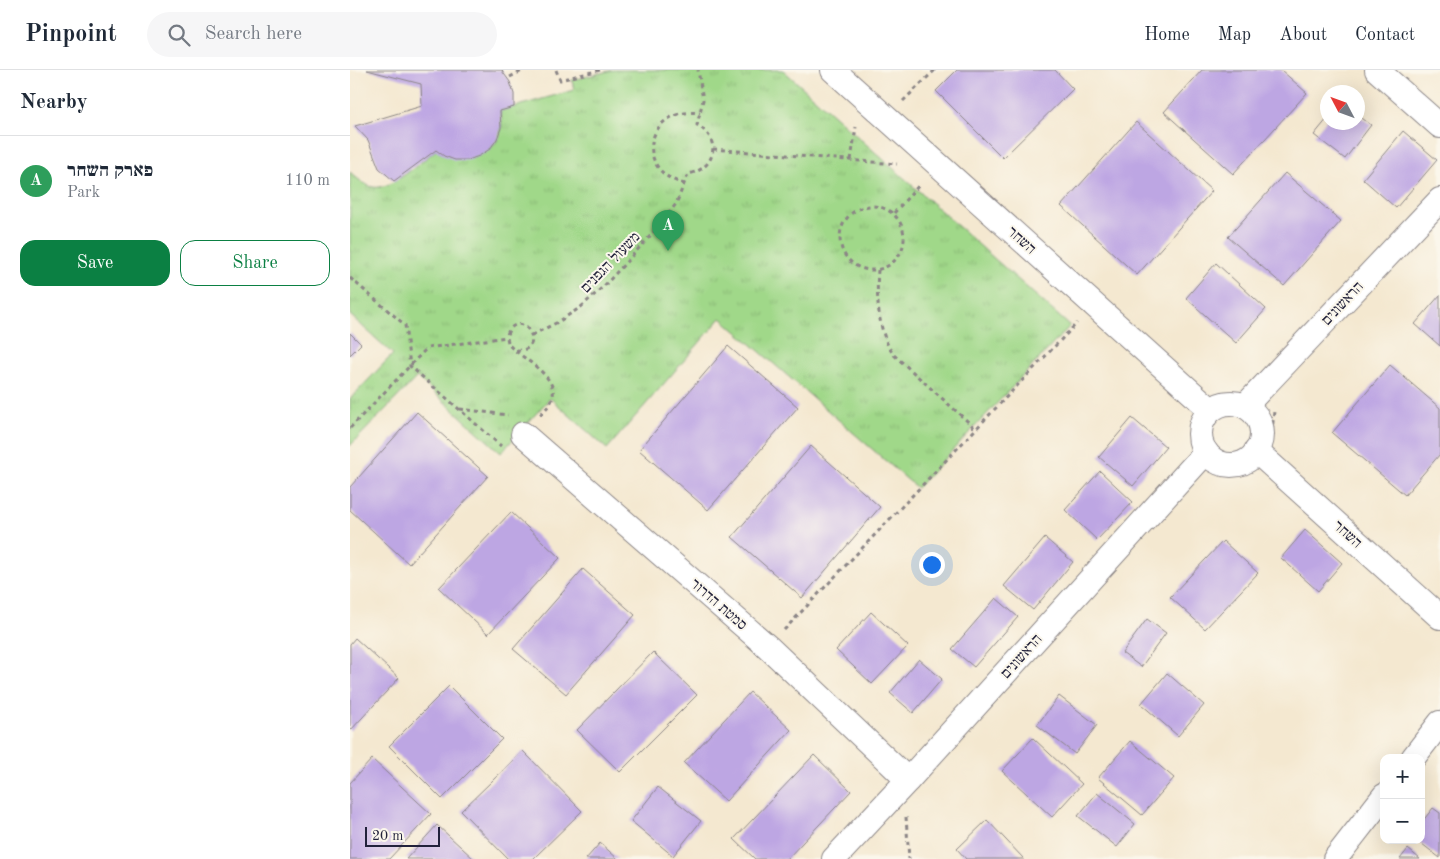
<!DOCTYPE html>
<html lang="en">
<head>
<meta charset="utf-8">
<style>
	:root { --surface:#fff; --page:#f6f6f7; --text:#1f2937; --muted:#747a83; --line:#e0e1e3; --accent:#0b8043 }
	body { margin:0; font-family:"Old Standard TT","Frank Ruhl Libre",serif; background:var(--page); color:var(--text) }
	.controls { position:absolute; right:15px; bottom:15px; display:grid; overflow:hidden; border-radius:10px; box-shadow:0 5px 20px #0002 }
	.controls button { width:45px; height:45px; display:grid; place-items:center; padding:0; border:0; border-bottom:1px solid var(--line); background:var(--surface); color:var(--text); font:25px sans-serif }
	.compass { position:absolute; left:970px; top:15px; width:45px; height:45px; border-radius:50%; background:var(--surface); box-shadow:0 5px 20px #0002; rotate:311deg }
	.scale { position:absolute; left:15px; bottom:12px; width:75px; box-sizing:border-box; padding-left:5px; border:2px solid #22223b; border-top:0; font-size:14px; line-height:18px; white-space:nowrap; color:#22223b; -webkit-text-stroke:4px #fbf7ec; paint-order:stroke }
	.you { position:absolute; left:581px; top:494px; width:18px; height:18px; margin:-12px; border:4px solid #fff; border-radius:50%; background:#1a73e8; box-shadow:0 0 0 8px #1a73e833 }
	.badge { display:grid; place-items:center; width:32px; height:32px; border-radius:50%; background:var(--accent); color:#fff; font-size:16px; font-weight:700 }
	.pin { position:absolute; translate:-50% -41px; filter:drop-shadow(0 1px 2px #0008) }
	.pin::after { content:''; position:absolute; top:26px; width:18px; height:15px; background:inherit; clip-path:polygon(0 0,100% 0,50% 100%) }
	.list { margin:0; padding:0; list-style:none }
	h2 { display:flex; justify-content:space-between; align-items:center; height:65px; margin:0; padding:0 20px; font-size:21px }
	h2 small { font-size:16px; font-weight:400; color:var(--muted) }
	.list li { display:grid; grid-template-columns:32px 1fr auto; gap:15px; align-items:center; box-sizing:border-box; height:90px; padding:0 20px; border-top:1px solid var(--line) }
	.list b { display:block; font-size:19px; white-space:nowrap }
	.list p { margin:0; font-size:16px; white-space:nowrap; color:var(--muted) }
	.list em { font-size:16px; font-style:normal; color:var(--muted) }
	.actions { display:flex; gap:10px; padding:15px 20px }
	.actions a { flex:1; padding:11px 0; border:1px solid var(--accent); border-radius:15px; text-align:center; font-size:18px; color:var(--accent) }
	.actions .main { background:var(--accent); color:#fff }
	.icon { flex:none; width:28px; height:28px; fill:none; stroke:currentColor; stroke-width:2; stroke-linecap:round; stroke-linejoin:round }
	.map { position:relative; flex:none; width:1090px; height:789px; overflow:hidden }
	header { display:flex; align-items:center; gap:30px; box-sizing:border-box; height:70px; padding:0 25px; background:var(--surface); border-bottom:1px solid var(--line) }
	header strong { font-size:24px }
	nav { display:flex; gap:28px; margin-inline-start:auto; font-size:18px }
	.search { width:350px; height:45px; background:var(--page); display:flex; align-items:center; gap:12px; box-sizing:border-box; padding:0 18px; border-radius:28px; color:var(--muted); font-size:19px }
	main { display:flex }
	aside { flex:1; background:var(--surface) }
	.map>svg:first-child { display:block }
	.park { fill:url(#park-tufts); stroke:#617d62 }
	.building { fill:#bda6e3 }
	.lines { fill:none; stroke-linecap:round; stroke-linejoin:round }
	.minor-casing { stroke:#8b8586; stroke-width:26 }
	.path { stroke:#8b8586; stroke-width:3; stroke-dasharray:4 4; stroke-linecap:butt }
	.minor { stroke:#fff; stroke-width:24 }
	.labels { text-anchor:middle; stroke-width:4; stroke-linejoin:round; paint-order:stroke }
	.street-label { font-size:15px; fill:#22223b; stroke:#fbf7ec }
</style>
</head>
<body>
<header>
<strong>Pinpoint</strong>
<div class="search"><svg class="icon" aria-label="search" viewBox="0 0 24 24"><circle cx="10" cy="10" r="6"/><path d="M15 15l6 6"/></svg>Search here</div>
<nav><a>Home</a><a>Map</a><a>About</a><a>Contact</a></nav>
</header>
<main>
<aside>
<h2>Nearby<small></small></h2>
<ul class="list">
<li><span class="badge" style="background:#2e9e5b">A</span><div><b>פארק השחר</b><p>Park</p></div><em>110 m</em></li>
</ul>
<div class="actions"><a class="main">Save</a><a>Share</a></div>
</aside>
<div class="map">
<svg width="1090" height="789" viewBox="0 0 1090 789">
	<defs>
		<pattern id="park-tufts" width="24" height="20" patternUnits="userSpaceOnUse" patternTransform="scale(1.25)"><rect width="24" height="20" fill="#a0d889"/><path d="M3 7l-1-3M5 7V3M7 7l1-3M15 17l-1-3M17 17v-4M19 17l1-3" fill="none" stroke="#8ab977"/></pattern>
	</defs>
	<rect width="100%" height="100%" fill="#fbf7ec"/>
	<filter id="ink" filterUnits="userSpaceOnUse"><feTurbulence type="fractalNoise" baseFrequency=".02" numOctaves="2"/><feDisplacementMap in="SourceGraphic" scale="10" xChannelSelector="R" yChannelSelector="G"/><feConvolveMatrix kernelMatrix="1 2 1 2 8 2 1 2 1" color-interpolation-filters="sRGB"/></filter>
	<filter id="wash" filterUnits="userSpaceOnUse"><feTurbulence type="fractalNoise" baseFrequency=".0096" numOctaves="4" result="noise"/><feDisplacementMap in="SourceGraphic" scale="20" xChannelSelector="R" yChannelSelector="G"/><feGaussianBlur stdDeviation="1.12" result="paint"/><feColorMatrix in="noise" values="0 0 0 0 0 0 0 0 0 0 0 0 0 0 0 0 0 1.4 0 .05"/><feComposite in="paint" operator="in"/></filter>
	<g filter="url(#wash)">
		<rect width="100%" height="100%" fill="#f4e8d0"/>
		<path class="park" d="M 263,0 L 433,0 L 720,256 L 567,418 L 371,248 L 257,379 L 200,328 L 151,383 L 67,307 L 0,376 L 0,329 L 43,284 L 0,245 L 0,102 C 7,108 14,115 23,117 C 40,121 72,91 86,80 C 117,103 161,79 150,41 L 224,20 L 222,10 Z"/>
		<g id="blocks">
			<g class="building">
				<path d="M 17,0 L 153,0 L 152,1 L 160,12 L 164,24 L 164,37 L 150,41 L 151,58 L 147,69 L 140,79 L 129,86 L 118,90 L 105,90 L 94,86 L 86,80 L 44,111 L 29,98 L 18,70 L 5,56 L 72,36 L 71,14 Z"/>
				<path d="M 607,0 L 705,0 L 723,19 L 653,88 L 586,21 Z"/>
				<path d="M 852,0 L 931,0 L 957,23 L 883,104 L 814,42 Z"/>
				<path d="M 1008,45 L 1021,55 L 995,89 L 964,65 L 978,48 L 978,52 L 1008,52 Z"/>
				<path d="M 786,52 L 862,121 L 787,205 L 711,136 Z"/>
				<path d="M 1053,61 L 1087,90 L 1046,138 L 1013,109 Z"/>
				<path d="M 935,103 L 991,151 L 934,216 L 878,167 Z"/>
				<path d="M 866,193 L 916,239 L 886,273 L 836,228 Z"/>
				<path d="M 1090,225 L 1090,276 L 1065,254 Z"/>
				<path d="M 0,263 L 11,274 L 0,285 Z"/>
				<path d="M 378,276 L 448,337 L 358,440 L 289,380 Z"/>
				<path d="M 1040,295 L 1090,338 L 1090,384 L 1055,425 L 982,363 Z"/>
				<path d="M 67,342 L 138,406 L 59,494 L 0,440 L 0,417 Z"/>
				<path d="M 782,348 L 816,377 L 783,416 L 749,387 Z"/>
				<path d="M 461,376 L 530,437 L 452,528 L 382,467 Z"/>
				<path d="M 750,401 L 783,432 L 747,470 L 715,440 Z"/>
				<path d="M 161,442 L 210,488 L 138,564 L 89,518 Z"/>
				<path d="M 955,460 L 992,493 L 968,521 L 931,488 Z"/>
				<path d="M 695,468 L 723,492 L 683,540 L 654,516 Z"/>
				<path d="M 873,471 L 908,503 L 855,559 L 820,527 Z"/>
				<path d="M 233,499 L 285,545 L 216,624 L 163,579 Z"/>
				<path d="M 646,528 L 668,547 L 624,597 L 602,579 Z"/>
				<path d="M 521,542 L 558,576 L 522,614 L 486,580 Z"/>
				<path d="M 797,549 L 816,563 L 791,597 L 772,583 Z"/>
				<path d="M 5,568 L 49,608 L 0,661 L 0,574 Z"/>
				<path d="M 303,582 L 347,625 L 270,702 L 227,660 Z"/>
				<path d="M 569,589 L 592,609 L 563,643 L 540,623 Z"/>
				<path d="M 817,603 L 854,635 L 828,666 L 791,634 Z"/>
				<path d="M 99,616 L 152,669 L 92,729 L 39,676 Z"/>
				<path d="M 400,622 L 441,660 L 376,731 L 334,693 Z"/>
				<path d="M 709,626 L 747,655 L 725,684 L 687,655 Z"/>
				<path d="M 683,668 L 732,714 L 702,747 L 652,701 Z"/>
				<path d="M 780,671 L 824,708 L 792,745 L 748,708 Z"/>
				<path d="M 173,681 L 232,741 L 183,789 L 158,789 L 111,741 Z"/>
				<path d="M 464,685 L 501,721 L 437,789 L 405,789 L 384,769 Z"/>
				<path d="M 22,689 L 81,744 L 39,789 L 0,789 L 0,713 Z"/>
				<path d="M 308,717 L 351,751 L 323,786 L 281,751 Z"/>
				<path d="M 747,723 L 785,754 L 767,777 L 728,746 Z"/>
				<path d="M 1083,738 L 1090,743 L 1090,788 L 1067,770 L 1071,770 L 1071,753 Z"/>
				<path d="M 637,750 L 674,789 L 616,789 L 607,779 Z"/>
				<path d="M 87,755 L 124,789 L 56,789 Z"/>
				<path d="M 250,773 L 268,789 L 236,789 Z"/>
				<path d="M 1058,779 L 1070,789 L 1050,789 Z"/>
			</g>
		</g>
	</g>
	<g filter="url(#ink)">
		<use href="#blocks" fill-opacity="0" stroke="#8b8586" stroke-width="1"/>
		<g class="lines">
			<g class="minor-casing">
				<g id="minor">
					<path d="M 483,0 L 861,340"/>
					<path d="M 1027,0 L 1090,56"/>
					<circle cx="881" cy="364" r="31"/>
					<path d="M 895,336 L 1090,130"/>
					<path d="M 173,364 L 418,577 L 558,710"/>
					<path d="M 906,381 L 1090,547"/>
					<path d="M 1063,688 L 1090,653"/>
					<path d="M 484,789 L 558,710 L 856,382"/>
					<path d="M 985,789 L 1034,726"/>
				</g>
			</g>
			<g class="path">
				<path d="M 206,0 L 210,10 L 250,0"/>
				<path d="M 160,7 L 174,0"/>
				<path d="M 553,31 L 585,0"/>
				<path d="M 363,79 L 547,94"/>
				<path d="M 501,90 L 506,57"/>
				<path d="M 335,114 C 282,101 296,36 350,43"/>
				<circle cx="522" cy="168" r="32"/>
				<path d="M 544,143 L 570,114"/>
				<path d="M 528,200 C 526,225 528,265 544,285 L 626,359"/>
				<path d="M 0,208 L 55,255 L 60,296 L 151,376"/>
				<path d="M 182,265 L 208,252 L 231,237 L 255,215 L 303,163 L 326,134 L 338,104 C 366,99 372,69 347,55 L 353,30 L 348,0"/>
				<path d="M 166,280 C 197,283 176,239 159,260 C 156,265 157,270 159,275 C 173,290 217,310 199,335 C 196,339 192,343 188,347"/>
				<path d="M 110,339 L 158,345"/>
				<path d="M 0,358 L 77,278 L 157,267"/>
				<path d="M 922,362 L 924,341"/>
				<path d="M 434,560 L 727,253"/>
				<path d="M 556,747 L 559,789"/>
			</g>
			<use href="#minor" class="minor"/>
		</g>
	</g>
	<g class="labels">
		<g class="street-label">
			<text transform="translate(672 170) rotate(42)" y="5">השחר</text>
			<text transform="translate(260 192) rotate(-46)" y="5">משעול הגפנים</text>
			<text transform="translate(992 233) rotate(-47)" y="5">הראשונים</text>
			<text transform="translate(998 464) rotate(42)" y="5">השחר</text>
			<text transform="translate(369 534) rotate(41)" y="5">סמטת הדרור</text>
			<text transform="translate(671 586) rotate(-48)" y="5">הראשונים</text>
		</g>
	</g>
</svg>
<div class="controls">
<button>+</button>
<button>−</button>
</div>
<svg class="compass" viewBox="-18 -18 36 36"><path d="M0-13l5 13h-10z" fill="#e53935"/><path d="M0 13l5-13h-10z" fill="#747a83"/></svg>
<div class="scale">20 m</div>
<div class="you"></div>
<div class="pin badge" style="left:318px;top:181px;background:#2e9e5b">A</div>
</div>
</main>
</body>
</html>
